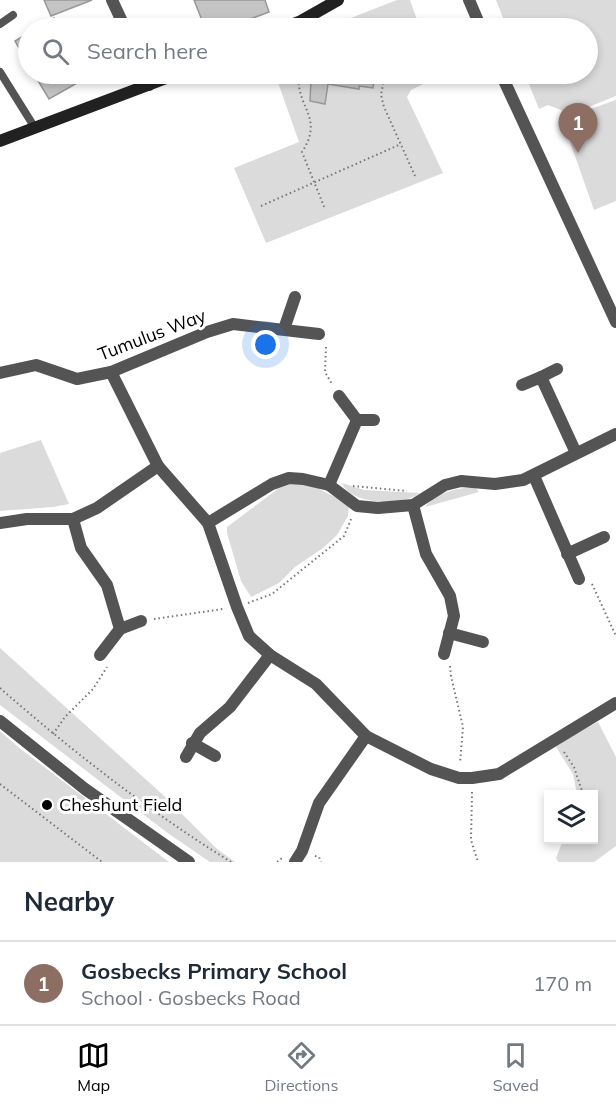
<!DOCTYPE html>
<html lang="en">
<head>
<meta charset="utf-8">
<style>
	:root { --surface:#fff; --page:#f6f6f7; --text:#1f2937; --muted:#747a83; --line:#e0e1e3; --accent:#000 }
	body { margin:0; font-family:Mulish,sans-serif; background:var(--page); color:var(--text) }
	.controls { position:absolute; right:18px; bottom:18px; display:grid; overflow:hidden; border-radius:0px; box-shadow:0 3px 9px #0003 }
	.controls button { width:54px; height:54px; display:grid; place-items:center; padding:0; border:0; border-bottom:2px solid var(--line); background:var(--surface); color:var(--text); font:30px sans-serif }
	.you { position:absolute; left:266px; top:345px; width:21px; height:21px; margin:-15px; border:4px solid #fff; border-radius:50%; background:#1a73e8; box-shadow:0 0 0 9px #1a73e833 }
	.badge { display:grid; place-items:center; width:39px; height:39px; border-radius:50%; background:var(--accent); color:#fff; font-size:20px; font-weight:700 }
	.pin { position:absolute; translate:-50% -50px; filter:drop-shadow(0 2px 3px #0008) }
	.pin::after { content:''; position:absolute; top:32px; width:21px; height:18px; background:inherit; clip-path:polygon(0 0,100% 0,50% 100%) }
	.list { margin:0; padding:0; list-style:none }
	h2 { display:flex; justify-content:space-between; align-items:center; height:78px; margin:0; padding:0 24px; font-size:26px }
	h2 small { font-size:20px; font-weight:400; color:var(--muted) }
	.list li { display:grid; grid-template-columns:39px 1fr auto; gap:18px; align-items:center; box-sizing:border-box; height:84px; padding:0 24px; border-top:2px solid var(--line) }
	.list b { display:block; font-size:22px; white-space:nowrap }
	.list p { margin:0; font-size:20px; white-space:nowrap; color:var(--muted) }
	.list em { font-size:20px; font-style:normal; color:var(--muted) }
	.icon { flex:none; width:33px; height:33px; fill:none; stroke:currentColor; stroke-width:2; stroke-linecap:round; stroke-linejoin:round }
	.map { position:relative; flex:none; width:616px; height:862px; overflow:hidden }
	.search { position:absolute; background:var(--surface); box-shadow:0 3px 9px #0003; left:18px; right:18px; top:18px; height:66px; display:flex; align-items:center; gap:15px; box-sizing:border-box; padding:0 21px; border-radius:33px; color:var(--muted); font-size:22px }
	.sheet { height:162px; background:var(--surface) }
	nav { display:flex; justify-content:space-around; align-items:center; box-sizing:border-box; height:84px; border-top:2px solid var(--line); background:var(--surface); font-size:16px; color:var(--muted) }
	nav a { display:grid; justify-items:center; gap:3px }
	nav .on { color:var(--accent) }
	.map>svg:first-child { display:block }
	.green { fill:#dbdbdb }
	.building { fill:#c4c4c4; stroke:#989898; stroke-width:1.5 }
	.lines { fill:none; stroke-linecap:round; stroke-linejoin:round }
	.path { stroke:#767676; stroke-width:2; stroke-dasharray:1.5 3; stroke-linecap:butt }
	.service { stroke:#545454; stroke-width:8 }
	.minor { stroke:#545454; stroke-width:12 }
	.tertiary { stroke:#545454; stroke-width:12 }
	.secondary { stroke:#212121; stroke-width:12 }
	.poi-dot { fill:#000; stroke:#fff; stroke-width:2 }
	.labels { text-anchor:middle; stroke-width:6; stroke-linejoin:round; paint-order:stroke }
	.street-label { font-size:18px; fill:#000; stroke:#fff }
	.poi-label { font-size:18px; fill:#000; stroke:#fff; text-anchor:start }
</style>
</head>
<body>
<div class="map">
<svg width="616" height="862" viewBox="0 0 616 862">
	<rect width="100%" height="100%" fill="#fff"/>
	<g class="green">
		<path d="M 397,0 L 410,0 L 420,28 L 325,28 Z"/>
		<path d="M 496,0 L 616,0 L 616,96 L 571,114 L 548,105 L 539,109 L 525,74 L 588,74 L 588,28 L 507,28 Z"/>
		<path d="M 275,74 L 437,74 L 438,77 L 411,90 L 407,97 L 443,173 L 266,243 L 234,168 L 299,142 Z"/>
		<path d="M 616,100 L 616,201 L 594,210 L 562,119 Z"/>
		<path d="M 41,440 L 69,504 L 53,507 L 0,511 L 0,453 Z"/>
		<path d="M 294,483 L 317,488 L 349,504 L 348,516 L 337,535 L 323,548 L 295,567 L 279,583 L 251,597 L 241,581 L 227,533 L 227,527 L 279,488 Z"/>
		<path d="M 342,483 L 364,490 L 420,493 C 403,507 350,505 342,483 Z"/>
		<path d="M 465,488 L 476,488 L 479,492 L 425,507 C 433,496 452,489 465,488 Z"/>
		<path d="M 0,648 L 162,794 L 216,848 L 235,862 L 210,862 L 169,834 L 0,705 Z"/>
		<path d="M 598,722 L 616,757 L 616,846 L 594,862 L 558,862 L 556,858 L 563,840 L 594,840 L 594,794 L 577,794 L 573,774 L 556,747 L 571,736 Z"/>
		<path d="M 0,731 L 18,747 L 169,862 L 0,862 Z"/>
	</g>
	<g class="building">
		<path d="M 44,0 L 92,0 L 51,16 Z"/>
		<path d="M 194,0 L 265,0 L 269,12 L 226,28 L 205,28 Z"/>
		<path d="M 54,18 L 60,28 L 36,28 Z"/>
		<path d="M 28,33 L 28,64 L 15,41 Z"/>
		<path d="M 34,74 L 93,74 L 49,99 Z"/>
		<path d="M 300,74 L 375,74 L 373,88 L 359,86 L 359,89 L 328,84 L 325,104 L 310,101 L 311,81 L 300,79 Z"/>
	</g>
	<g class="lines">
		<g class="path">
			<path d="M 299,74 C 295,107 325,117 302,152 L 325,209"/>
			<path d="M 385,74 L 381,95 L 384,107 L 415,176"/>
			<path d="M 261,206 L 401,144"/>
			<path d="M 326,347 L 325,372 L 332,384"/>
			<path d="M 353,486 L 407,491"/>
			<path d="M 592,584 L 616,636"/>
			<path d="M 248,603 L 272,594 L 344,536 L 352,517"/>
			<path d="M 154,619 L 223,609"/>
			<path d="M 450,666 L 451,676 L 463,727 L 460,763"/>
			<path d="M 0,688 C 73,752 149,811 231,862"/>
			<path d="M 53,734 L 65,717 L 93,689 L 107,667"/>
			<path d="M 564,752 L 574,767 L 583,794"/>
			<path d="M 0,784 L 102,862"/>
			<path d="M 472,792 L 471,840 L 478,862"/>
			<path d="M 315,856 L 319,857 L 321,862"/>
			<path d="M 277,862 L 282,858"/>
		</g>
		<g class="service">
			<path d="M 0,24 L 13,15"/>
			<path d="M 0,72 L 35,128"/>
		</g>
		<g class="minor">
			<path d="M 112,0 L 125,28"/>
			<path d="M 144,74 L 149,85"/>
			<path d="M 284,329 L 295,297"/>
			<path d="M 111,372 L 158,466 L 208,523 L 237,607 L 249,636 L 270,655 L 316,684 L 366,736 L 431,769 L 459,778 L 472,778 L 499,774 L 616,703"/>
			<path d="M 0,373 L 36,365 L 77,379 L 111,372 L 207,332 L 233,324 L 319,334"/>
			<path d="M 541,377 L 557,369"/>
			<path d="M 522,385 L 541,377 L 576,453"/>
			<path d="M 357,420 L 374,420"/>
			<path d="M 534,476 L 579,579"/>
			<path d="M 329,485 L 357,420 L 339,396"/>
			<path d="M 413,505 L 426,554 L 450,596 L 454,616 L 444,654"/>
			<path d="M 73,519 L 81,548 L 107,585 L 120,629 L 100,655"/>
			<path d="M 0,523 L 27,519 L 73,519 L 97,508 L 158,466"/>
			<path d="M 208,523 L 272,484 L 289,478 L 303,479 L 329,485 L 357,506 L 378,508 L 413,505 L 445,485 L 461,481 L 495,484 L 523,480 L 616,434"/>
			<path d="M 567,554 L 604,537"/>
			<path d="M 120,629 L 141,621"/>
			<path d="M 449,633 L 483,642"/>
			<path d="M 192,743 L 215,756"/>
			<path d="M 186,757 L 200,733 L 230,707 L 270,655"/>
			<path d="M 295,862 L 302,851 L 319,803 L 366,736"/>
		</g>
		<g class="tertiary">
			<path d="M 469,0 L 481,28"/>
			<path d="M 501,74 L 616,322"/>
			<path d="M 0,721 L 85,789 L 189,862"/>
		</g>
		<g class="secondary">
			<path d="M 283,28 L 301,21 L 338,0"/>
			<path d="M 0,141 L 177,74"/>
		</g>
	</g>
	<circle class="poi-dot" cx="47" cy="805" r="6"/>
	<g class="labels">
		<g class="street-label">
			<text transform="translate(152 335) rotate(-21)" y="6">Tumulus Way</text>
		</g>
		<g class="poi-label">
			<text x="59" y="811">Cheshunt Field</text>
		</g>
	</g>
</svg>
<div class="controls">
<button><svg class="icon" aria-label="layers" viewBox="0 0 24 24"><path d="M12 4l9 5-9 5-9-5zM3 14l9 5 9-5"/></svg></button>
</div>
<div class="you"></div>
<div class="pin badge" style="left:578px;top:153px;background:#8d6e63">1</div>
<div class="search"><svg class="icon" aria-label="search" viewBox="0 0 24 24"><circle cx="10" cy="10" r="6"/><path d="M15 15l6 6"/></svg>Search here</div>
</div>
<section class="sheet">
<h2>Nearby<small></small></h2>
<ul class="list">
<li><span class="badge" style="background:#8d6e63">1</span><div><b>Gosbecks Primary School</b><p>School · Gosbecks Road</p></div><em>170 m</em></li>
</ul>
</section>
<nav>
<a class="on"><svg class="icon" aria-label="map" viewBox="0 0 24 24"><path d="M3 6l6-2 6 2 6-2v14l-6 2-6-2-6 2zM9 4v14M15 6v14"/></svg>Map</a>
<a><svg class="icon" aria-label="directions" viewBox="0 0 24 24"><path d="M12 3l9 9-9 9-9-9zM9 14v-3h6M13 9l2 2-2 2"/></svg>Directions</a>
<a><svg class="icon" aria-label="saved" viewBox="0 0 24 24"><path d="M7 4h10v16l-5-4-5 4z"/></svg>Saved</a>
</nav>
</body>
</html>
